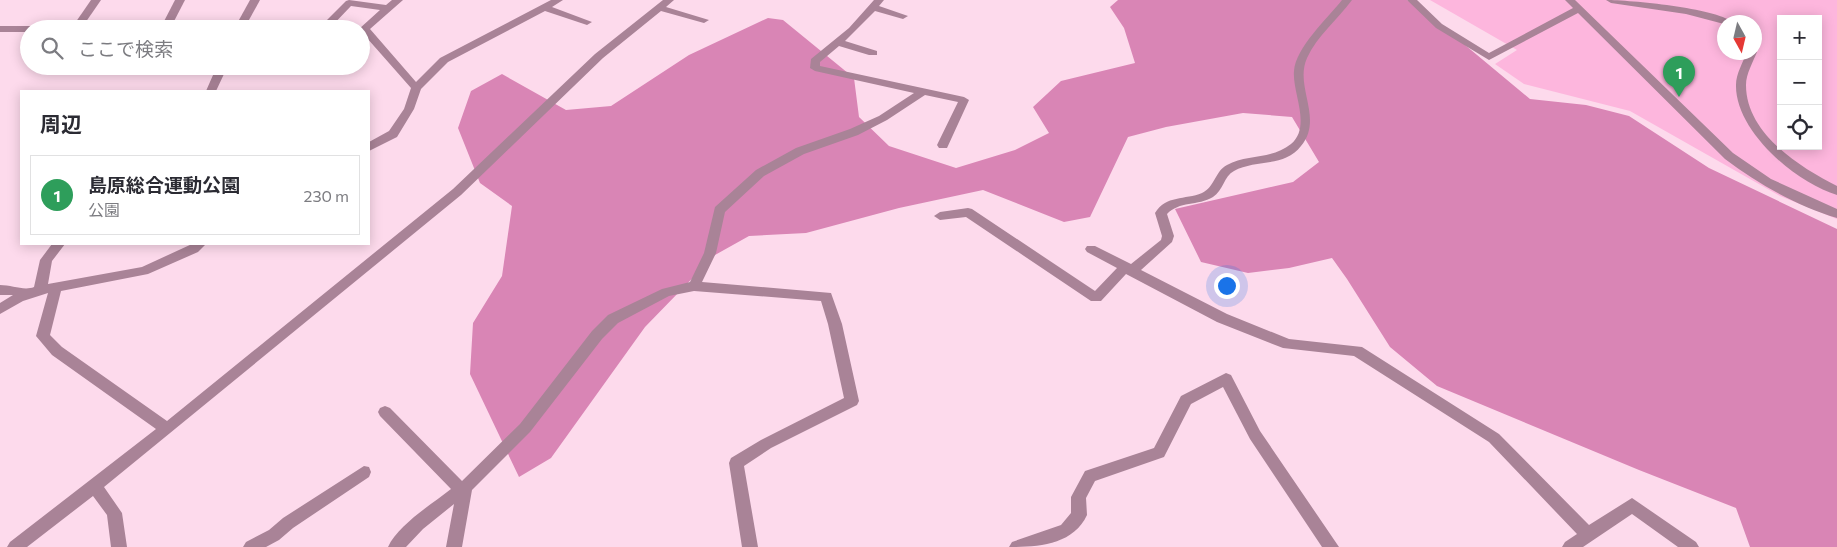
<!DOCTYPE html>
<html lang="ja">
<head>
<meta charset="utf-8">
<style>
	:root { --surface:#fff; --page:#f2f2f3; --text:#2b2b33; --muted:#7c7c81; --line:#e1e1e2; --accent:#db2777 }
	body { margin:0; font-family:Commissioner,"Noto Sans JP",sans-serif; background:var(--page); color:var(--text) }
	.controls { position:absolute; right:15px; top:15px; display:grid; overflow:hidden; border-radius:0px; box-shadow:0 2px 12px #0003 }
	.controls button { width:45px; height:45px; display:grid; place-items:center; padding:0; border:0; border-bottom:1px solid var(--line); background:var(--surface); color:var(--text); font:25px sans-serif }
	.compass { position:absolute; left:1717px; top:15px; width:45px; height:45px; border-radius:50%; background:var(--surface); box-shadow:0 2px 12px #0003; rotate:172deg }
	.you { position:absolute; left:1226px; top:285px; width:18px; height:18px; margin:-12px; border:4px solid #fff; border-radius:50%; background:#1a73e8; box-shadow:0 0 0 8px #1a73e833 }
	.badge { display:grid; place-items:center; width:32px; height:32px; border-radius:50%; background:var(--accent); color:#fff; font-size:16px; font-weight:700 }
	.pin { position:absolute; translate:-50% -41px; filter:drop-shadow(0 1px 2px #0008) }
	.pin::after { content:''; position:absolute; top:26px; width:18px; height:15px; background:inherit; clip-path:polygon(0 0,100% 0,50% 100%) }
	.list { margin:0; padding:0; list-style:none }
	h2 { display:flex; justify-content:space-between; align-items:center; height:65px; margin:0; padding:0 20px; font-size:21px }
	h2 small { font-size:16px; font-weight:400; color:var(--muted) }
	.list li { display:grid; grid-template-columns:32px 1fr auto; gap:15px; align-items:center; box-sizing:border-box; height:80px; margin:0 10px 10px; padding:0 10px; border:1px solid var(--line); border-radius:0px }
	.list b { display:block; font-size:19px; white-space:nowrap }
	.list p { margin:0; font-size:16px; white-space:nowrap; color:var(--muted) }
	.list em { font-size:16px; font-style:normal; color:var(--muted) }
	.icon { flex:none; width:28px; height:28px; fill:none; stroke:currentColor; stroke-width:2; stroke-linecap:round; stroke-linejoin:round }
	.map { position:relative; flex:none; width:1837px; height:547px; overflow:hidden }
	.search { position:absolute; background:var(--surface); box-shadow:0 2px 12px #0003; left:20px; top:20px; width:350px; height:55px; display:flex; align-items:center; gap:12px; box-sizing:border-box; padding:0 18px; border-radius:28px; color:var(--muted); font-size:19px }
	.panel { position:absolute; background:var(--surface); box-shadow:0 2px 12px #0003; left:20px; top:90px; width:350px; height:155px; border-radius:0px }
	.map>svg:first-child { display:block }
	.green { fill:#fdb6dd; fill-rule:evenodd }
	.forest { fill:#d985b5 }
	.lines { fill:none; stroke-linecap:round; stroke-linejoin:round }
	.minor { fill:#a98397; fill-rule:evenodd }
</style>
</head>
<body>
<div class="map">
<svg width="1837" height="547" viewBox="0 0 1837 547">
	<rect width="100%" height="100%" fill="#fddaec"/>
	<path class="green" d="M 1430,0 L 1837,0 L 1837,219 L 1780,196 L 1630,111 L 1524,84 L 1495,64 L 1517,50 ZM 1781,19 L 1818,19 L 1818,146 L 1781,146 ZM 1724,22 L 1754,22 L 1754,52 L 1724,52 Z"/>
	<path class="forest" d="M 1118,0 L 1407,0 L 1423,10 L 1530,99 L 1586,105 L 1629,116 L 1709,168 L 1837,229 L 1837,547 L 1750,547 L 1736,508 L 1639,470 L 1437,386 L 1390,347 L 1347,279 L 1332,258 L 1289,268 L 1248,273 L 1201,262 L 1175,209 L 1293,182 L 1319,162 L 1292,117 L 1243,113 L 1166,127 L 1128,137 L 1090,217 L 1064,222 L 983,190 L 899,208 L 806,233 L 749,236 L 715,255 L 645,327 L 551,458 L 519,477 L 470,374 L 473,323 L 502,276 L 512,206 L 480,183 L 458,128 L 471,91 L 502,74 L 566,110 L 611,106 L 689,55 L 768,18 L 783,20 L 854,78 L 859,117 L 889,146 L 956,168 L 1015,150 L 1049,133 L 1033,107 L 1061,81 L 1135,63 L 1124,28 L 1110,7 Z"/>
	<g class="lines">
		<g class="minor">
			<path d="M 91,0 L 101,0 L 81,29 L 71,29 Z"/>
			<path d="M 175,0 L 185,0 L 170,29 L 160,29 Z"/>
			<path d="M 250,0 L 260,0 L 244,29 L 234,29 Z"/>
			<path d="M 349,0 L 386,5 L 392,0 L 403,0 L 370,29 L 416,82 L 440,58 L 551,0 L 563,0 L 552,7 L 592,22 L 587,25 L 545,11 L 448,62 L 421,89 L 414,109 L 397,137 L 369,151 L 369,142 L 389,131 L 404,109 L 411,88 L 359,29 L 380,10 L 351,6 L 329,29 L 318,29 L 346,1 Z"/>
			<path d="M 663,0 L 674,0 L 666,7 L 709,20 L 704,23 L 661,11 L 603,58 L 461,195 L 104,487 L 122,513 L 127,547 L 111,547 L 107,515 L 93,496 L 27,547 L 7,547 L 10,542 L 156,429 L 52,355 L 36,336 L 48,293 L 23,301 L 0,314 L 0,303 L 13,295 L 0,295 L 0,285 C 12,285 24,291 34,287 L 40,260 L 52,244 L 65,244 L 52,261 L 48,284 L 142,267 L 192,244 L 206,244 L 198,252 L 148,274 L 61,291 L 50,335 L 62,347 L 167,421 L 453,189 L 595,54 Z"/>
			<path d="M 874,0 L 884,0 L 879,6 L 908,16 L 903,19 L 875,11 L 845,41 L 877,51 L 877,55 L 869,55 L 839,46 L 820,62 L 820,66 L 964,97 L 969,100 L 947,148 L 939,148 L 937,145 L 958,102 L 925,95 L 887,120 L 858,135 L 804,154 L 764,176 L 725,212 L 716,253 L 702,282 L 831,293 L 842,324 L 859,401 L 857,405 L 771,448 L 744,466 L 758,547 L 742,547 L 729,463 L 731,458 L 761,440 L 844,398 L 828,324 L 821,301 L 694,291 L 669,296 L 618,323 L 602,339 L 530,432 L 472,490 L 462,547 L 446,547 L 454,504 L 423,529 L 406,547 L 388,547 C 398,525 432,504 451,489 L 380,416 L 378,412 L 380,408 L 385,406 L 390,408 L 462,481 L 520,424 L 592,331 L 608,315 L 662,289 L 690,282 L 704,253 L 715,207 L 756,170 L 796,148 L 850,129 L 879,116 L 914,93 L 815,71 L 810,68 L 811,59 L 849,28 Z"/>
			<path d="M 1342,0 L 1352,0 C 1338,19 1317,36 1307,58 C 1294,87 1324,118 1301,146 C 1284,168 1255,159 1234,171 C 1224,176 1223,191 1213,197 C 1198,206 1179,201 1167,214 L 1174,236 L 1172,242 L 1141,270 L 1227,314 L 1289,339 L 1362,347 L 1499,434 L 1589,525 L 1632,498 L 1696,542 L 1699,547 L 1678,547 L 1632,514 L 1583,547 L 1562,547 L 1565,542 L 1577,534 L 1489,442 L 1354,356 L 1283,348 L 1217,322 L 1126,274 L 1101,301 L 1091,301 L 966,217 L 940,220 L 934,216 L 940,212 L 968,208 L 972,209 L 1095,291 L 1117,268 L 1087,252 L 1085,249 L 1087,246 L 1095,246 L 1131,264 L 1161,240 L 1162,236 L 1155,213 C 1166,195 1185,200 1202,193 C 1215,187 1215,171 1227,165 C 1247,154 1271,160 1291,144 C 1312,126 1292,93 1294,71 C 1296,47 1327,19 1342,0 Z"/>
			<path d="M 1407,0 L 1417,0 L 1442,24 L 1489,53 L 1573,8 L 1565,0 L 1575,0 L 1733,153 L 1771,179 L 1837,209 L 1837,218 C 1797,206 1758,184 1725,159 L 1578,13 L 1489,60 L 1436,28 Z"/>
			<path d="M 1606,0 C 1630,0 1716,8 1732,22 L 1724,22 L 1724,24 L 1686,14 L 1611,3 Z"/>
			<path d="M 0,26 L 52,26 L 57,29 L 29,29 L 29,32 L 0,32 Z"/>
			<path d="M 1754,50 L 1757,52 C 1753,62 1746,74 1746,85 C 1746,133 1799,167 1837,186 L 1837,195 C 1796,183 1735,131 1736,85 C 1736,74 1743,62 1747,52 L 1754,52 Z"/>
			<path d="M 217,66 L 274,66 L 269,69 L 224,74 L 216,91 L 206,91 Z"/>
			<path d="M 1226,373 L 1231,375 L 1260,431 L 1339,547 L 1322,547 L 1250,439 L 1223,387 L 1191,404 L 1164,457 L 1095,481 L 1086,498 L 1087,515 C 1073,545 1038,547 1009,547 L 1012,542 L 1061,525 L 1071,513 L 1071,497 L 1085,471 L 1154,448 L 1181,396 Z"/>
			<path d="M 364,466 L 369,467 L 371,472 L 369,477 L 293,528 L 279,540 L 266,547 L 243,547 L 246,542 L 269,530 L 283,518 Z"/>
		</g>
	</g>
</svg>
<div class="controls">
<button>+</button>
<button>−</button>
<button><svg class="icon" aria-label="locate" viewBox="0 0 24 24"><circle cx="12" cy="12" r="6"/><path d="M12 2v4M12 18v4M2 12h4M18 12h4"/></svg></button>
</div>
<svg class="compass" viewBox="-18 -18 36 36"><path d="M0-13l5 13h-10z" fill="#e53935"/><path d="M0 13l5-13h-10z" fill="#7c7c81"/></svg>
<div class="you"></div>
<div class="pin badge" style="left:1679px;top:97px;background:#2e9e5b">1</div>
<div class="search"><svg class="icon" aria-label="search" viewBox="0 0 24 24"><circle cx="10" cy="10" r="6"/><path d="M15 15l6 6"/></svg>ここで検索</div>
<section class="panel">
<h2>周辺<small></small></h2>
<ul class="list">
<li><span class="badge" style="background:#2e9e5b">1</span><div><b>島原総合運動公園</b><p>公園</p></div><em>230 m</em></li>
</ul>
</section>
</div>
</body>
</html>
